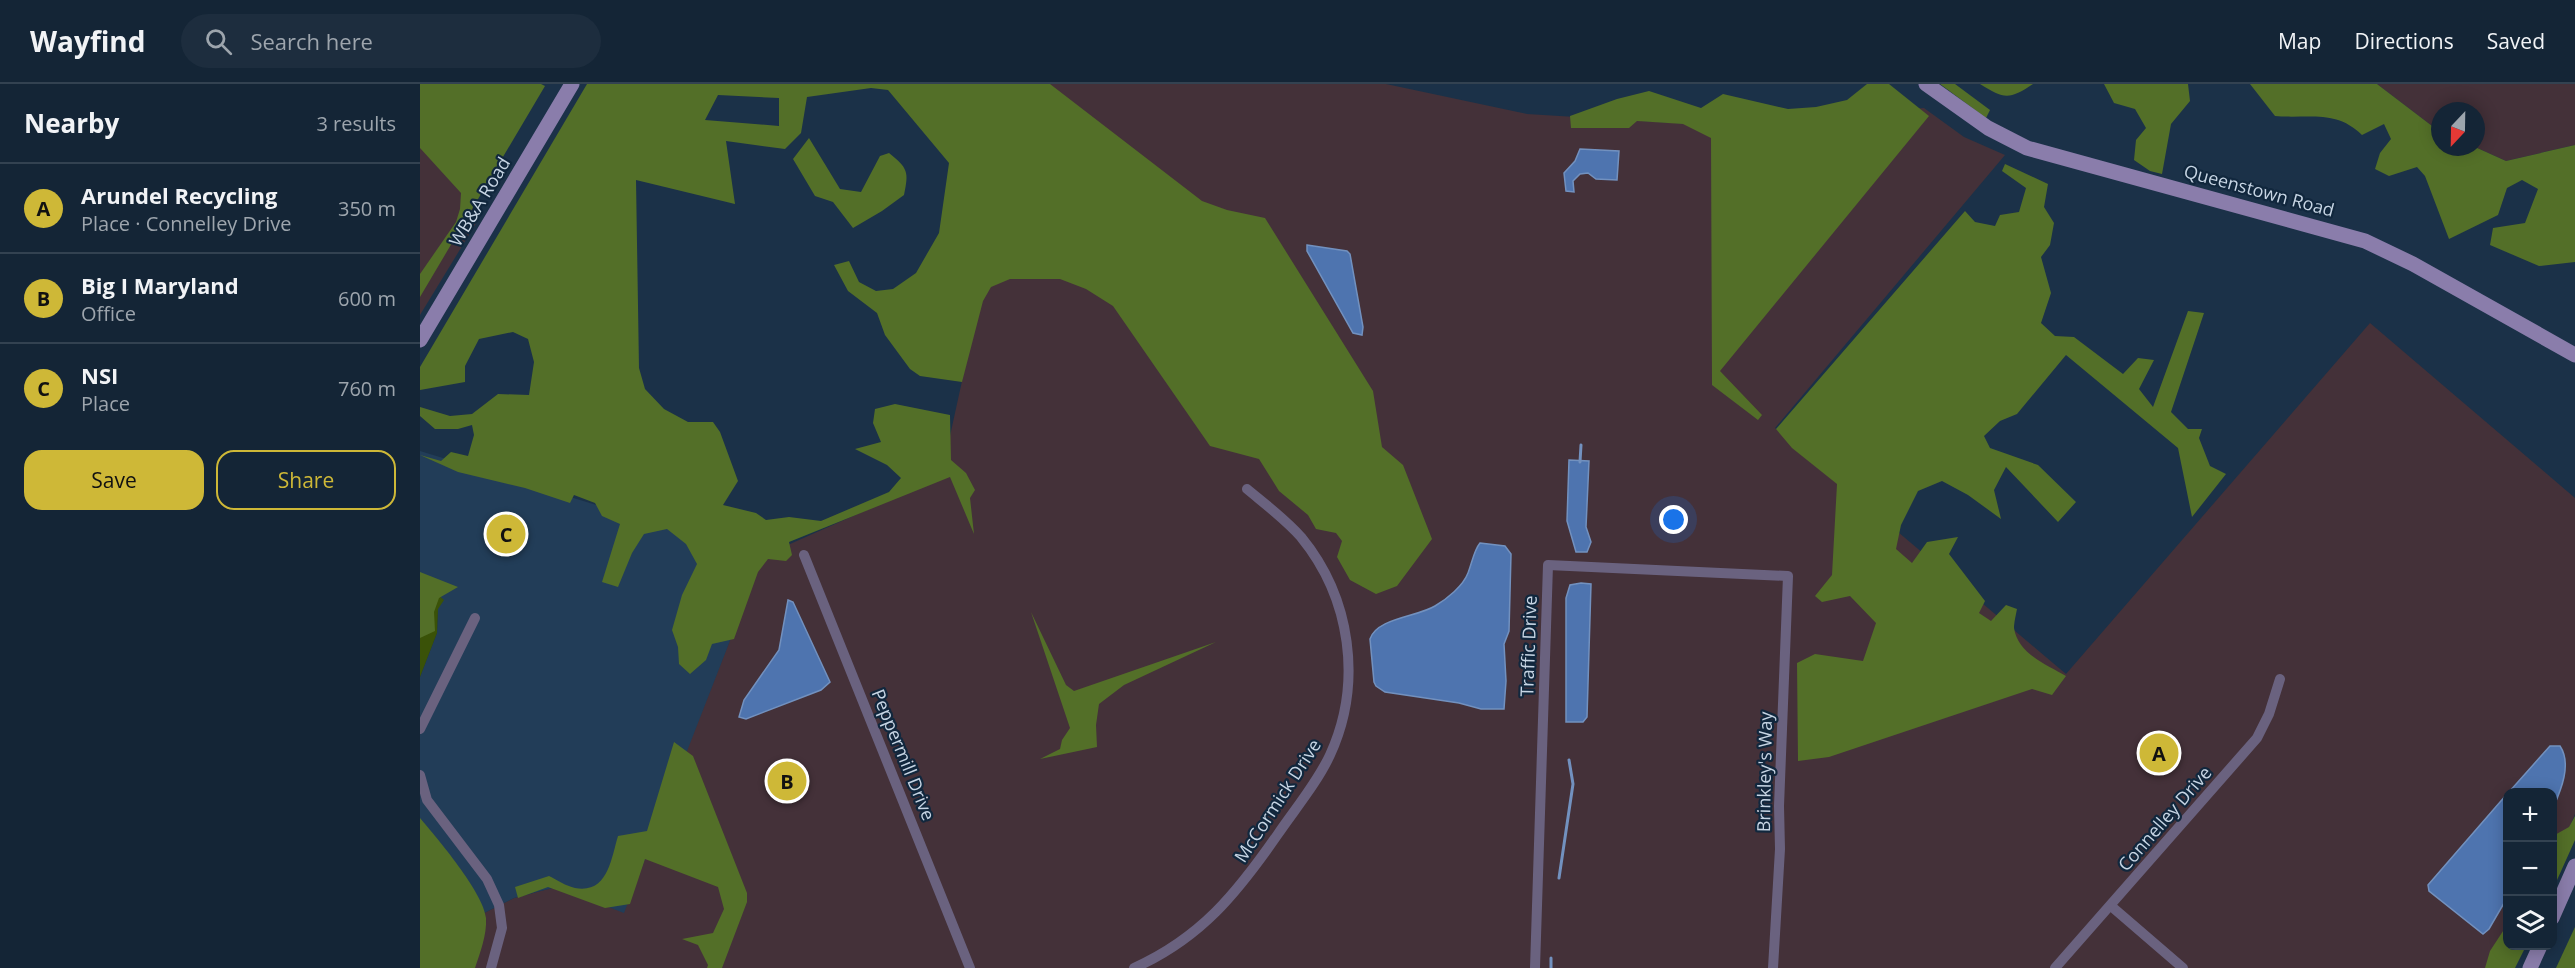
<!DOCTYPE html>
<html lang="en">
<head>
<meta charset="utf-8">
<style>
	:root { --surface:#142536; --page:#1d2d3e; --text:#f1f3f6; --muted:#9da5ad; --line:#334251; --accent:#ceb837 }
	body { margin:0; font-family:"Open Sans",sans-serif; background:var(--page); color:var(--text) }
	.controls { position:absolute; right:18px; bottom:18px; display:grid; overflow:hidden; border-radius:12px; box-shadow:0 3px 15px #0003 }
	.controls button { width:54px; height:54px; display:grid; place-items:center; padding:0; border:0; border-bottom:2px solid var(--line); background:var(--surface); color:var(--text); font:30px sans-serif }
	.compass { position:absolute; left:2011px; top:18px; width:54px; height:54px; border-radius:50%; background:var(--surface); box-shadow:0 3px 15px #0003; rotate:202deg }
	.you { position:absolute; left:1254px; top:436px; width:21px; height:21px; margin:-15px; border:4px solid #fff; border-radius:50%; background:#1a73e8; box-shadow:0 0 0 9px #1a73e833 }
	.badge { display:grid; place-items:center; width:39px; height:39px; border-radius:50%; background:var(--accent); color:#111; font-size:20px; font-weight:700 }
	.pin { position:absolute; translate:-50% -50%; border:3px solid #fff; box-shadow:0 2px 6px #0006 }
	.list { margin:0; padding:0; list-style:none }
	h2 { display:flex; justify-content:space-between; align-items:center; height:78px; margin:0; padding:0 24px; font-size:26px }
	h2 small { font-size:20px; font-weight:400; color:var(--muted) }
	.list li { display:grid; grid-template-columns:39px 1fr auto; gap:18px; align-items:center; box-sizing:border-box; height:90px; padding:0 24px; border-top:2px solid var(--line) }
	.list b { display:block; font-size:22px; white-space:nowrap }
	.list p { margin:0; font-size:20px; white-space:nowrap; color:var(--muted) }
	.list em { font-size:20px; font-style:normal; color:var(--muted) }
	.actions { display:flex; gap:12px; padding:18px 24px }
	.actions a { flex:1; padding:14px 0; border:2px solid var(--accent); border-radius:18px; text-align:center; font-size:21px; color:var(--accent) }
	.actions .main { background:var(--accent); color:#111 }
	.icon { flex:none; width:33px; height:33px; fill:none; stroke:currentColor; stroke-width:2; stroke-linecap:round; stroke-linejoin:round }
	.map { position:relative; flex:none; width:2155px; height:884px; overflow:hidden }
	header { display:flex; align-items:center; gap:36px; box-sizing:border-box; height:84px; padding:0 30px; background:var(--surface); border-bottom:2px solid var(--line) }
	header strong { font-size:28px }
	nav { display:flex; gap:33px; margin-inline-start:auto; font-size:21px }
	.search { width:420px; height:54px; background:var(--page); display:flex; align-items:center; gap:15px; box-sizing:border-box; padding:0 21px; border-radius:33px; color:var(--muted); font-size:22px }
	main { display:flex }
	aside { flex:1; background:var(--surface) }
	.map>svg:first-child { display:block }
	.commercial { fill:#443139 }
	.built { fill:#223d58 }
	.green { fill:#3a5208 }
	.forest { fill:#536f28; fill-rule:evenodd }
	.water { fill:#4e74af; stroke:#7291bf; stroke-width:1.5 }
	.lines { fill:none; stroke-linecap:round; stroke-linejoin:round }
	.stream { stroke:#7291bf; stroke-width:3 }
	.street { stroke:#6a627f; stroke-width:10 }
	.secondary { stroke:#8a7dab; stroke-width:15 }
	.labels { text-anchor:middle; stroke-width:4.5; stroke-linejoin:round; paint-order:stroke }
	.street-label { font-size:18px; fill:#c7d5e4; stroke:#11273d }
</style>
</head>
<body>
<header>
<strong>Wayfind</strong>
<div class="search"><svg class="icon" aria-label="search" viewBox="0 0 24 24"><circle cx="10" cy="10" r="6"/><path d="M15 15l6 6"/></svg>Search here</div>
<nav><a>Map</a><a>Directions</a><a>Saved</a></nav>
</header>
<main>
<aside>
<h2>Nearby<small>3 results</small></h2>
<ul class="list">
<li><span class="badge">A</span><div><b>Arundel Recycling</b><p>Place · Connelley Drive</p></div><em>350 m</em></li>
<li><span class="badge">B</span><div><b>Big I Maryland</b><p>Office</p></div><em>600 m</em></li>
<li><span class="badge">C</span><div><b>NSI</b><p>Place</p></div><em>760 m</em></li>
</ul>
<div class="actions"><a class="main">Save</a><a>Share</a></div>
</aside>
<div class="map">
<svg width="2155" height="884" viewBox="0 0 2155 884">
	<rect width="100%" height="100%" fill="#1b3148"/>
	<g class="commercial">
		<path d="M 607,0 L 966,0 L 1107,30 L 1270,40 L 1504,24 L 1544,53 L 1585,71 L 1355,344 L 1646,590 L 1950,239 L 2155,414 L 2155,730 L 2133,782 L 2132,708 L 2088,708 L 2088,884 L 50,884 L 60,831 L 94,814 L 136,803 L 203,828 L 343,472 L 521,393 Z"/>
		<path d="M 1957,0 L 2155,0 L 2155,61 L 2086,77 L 2055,63 L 2056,27 L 2020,27 L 2020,48 Z"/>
		<path d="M 0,7 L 58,136 L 0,231 Z"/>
	</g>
	<path class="built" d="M 0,367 L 343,472 L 204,829 L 136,803 L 94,814 L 60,831 L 0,737 L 0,593 L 17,549 L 18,525 L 0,495 Z"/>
	<path class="green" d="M 0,495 L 24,516 L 18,525 L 17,549 L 0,593 Z"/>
	<g class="forest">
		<path d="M 0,0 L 121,0 L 125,2 L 0,213 L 0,190 L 36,138 L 40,125 L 41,109 L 0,64 Z"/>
		<path d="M 167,0 L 630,0 L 782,117 L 807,126 L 845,134 L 953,307 L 962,363 L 983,381 L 1012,455 L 977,502 L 956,510 L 930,496 L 917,473 L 922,457 L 916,449 L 896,445 L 888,431 L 859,407 L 839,375 L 790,362 L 693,222 L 666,205 L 640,195 L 590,195 L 571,203 L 563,217 L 542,298 L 500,292 L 490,285 L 465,251 L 457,229 L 428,207 L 414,181 L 429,177 L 439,198 L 456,207 L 473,205 L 496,189 L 519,149 L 529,79 L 468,6 L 451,4 L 387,13 L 381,49 L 365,65 L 306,57 L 315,120 L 216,96 L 219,284 L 225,305 L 244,325 L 268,338 L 293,338 L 300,348 L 318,397 L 303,421 L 336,429 L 346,436 L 369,433 L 401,437 L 469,408 L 481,394 L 467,381 L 435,365 L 461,358 L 453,339 L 455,325 L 475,320 L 530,331 L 531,376 L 546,389 L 555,406 L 550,414 L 554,450 L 530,393 L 369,458 L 372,471 L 366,477 L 348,475 L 338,488 L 314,555 L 292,560 L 286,576 L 270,590 L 259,580 L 258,563 L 252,546 L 262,511 L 277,480 L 266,460 L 247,445 L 224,450 L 212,469 L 198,503 L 182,498 L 200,440 L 182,432 L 175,419 L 154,411 L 150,419 L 105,404 L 38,388 L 0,371 L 21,377 L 31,368 L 48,372 L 54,351 L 52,341 L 38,345 L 15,345 L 0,332 L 0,323 L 30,332 L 52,330 L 78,310 L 109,311 L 114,278 L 108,255 L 93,248 L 59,255 L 45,282 L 45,298 L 0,306 L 0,283 ZM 298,11 L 359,14 L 359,42 L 285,36 Z"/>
		<path d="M 1447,0 L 1469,0 L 1509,32 L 1300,287 L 1342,331 L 1338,336 L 1292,301 L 1291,54 L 1263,40 L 1217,37 L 1209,44 L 1151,44 L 1150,32 L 1197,15 L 1229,7 L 1281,24 L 1303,10 L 1368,25 L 1396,23 L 1427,16 Z"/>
		<path d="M 1520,0 L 1535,0 L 1570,26 L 1566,34 Z"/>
		<path d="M 1560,0 L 1613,0 C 1589,16 1584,15 1560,0 Z"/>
		<path d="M 1684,0 L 1768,0 L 1770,17 L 1751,40 L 1742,90 L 1730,87 L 1714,76 L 1716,56 L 1726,44 L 1715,25 L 1694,19 Z"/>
		<path d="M 1830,0 L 1957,0 L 2020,48 L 2020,63 L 2055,63 L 2086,77 L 2155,61 L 2155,178 L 2119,182 L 2070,161 L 2073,144 L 2105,139 L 2118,105 L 2102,96 L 2087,104 L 2078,131 L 2029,155 L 2005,92 L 1997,83 L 1969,92 L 1955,85 L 1960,69 L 1971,55 L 1964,40 L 1942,51 C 1916,25 1888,35 1855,32 Z"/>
		<path d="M 389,54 L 420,105 L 441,108 L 460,72 L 469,69 C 488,84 489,88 484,111 L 462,127 L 433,144 L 413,118 L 395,112 L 373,75 Z"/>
		<path d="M 1585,80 L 1628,100 L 1624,123 L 1634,139 L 1630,161 L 1621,173 L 1631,209 L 1621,239 L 1635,252 L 1654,253 L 1703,290 L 1718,274 L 1734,276 L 1719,305 L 1733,323 L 1768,227 L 1784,229 L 1751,328 L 1768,345 L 1782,345 L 1779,354 L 1790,382 L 1806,390 L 1772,433 L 1758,364 L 1646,271 L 1597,330 L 1580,337 L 1564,352 L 1570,364 L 1618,381 L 1656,418 L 1638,438 L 1586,383 L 1574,406 L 1581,435 L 1548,411 L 1522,397 L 1498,407 L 1481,441 L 1476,465 L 1492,479 L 1507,458 L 1538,453 L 1529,470 L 1565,517 L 1559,529 L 1571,537 L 1586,521 L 1597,525 C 1596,530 1594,539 1594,544 C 1598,570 1627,581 1646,592 L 1632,611 L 1612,605 L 1409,673 L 1378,677 L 1377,579 L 1395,570 L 1443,577 L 1456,539 L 1430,512 L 1402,518 L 1395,512 L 1412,491 L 1417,400 L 1372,364 L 1356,345 L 1545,127 L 1555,138 L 1575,142 L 1580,131 L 1599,128 L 1606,104 L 1582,87 Z"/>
		<path d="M 0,488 L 38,503 L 19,514 L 14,528 L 15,547 L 0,554 Z"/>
		<path d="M 611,528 L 646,601 L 654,607 L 796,558 L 704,601 L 679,620 L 676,641 L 677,663 L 620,675 L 640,665 L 642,656 L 650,644 Z"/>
		<path d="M 254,658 L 273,672 L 327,809 L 327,818 L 302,884 L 287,884 L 288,881 L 278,861 L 262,855 L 293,849 L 304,825 L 298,803 L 225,775 L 210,820 L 185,824 L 128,803 L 98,814 L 95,803 L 129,792 C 137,796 146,802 155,804 C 188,810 191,775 198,752 L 227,747 Z"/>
		<path d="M 2155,732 L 2155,756 L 2133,805 L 2133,752 L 2149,743 Z"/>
		<path d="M 0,734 C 17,754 64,809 66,834 C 67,851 60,869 55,884 L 0,884 Z"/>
		<path d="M 2087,841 L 2088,862 L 2106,862 L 2095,884 L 2065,884 L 2070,867 Z"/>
		<path d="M 2155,843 L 2155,884 L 2136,884 Z"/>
	</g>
	<g class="water">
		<path d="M 1160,65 L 1199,67 L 1197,96 L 1176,95 L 1168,89 L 1160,90 L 1153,97 L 1154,108 L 1146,107 L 1144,89 L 1155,77 Z"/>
		<path d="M 887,161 L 927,167 L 930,170 L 943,243 L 942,251 L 933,249 L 887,167 Z"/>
		<path d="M 1149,376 L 1169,377 L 1166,443 L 1171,458 L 1167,468 L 1156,468 L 1147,437 Z"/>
		<path d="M 1060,459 L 1085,462 L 1091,470 L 1089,547 L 1084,560 L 1086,597 L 1084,625 L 1061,625 L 1039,619 L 965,608 L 956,602 L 954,598 L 950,555 C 957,534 997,533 1015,522 C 1027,515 1043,502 1048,489 C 1052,479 1054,466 1060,459 Z"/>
		<path d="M 1161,499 L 1171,500 L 1167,633 L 1163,638 L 1146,638 L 1146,514 L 1150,501 Z"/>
		<path d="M 368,516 L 373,518 L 410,598 L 401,606 L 326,635 L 319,633 L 324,616 L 359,566 Z"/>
		<path d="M 2130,662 L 2140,662 C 2152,680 2141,706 2133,724 L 2132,708 L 2089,708 Z"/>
		<path d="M 2087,710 L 2087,814 L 2069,845 L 2063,850 L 2009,807 L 2008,801 Z"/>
	</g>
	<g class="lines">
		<g class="stream">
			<path d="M 1160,378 L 1161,361"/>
			<path d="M 1139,794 L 1153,700 L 1149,676"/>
			<path d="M 1131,884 L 1131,874"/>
		</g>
		<g class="street">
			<path d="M 384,471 L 550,884"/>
			<path d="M 0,645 L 55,534"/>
			<path d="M 0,691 L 7,716 L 67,795 L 79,821 L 82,844 L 71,884"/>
			<path d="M 1691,822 L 1763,884"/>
			<path d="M 714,884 C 781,854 817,809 858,750 C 875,725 897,699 910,671 C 943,599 931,514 881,453 C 865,435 845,420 827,405"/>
			<path d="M 1115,884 L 1128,481 L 1368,492 L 1359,722 L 1360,765 L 1353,884"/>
			<path d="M 1635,884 L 1837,654 L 1849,630 L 1860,595"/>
		</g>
		<g class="secondary">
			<path d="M 1506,0 L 1568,44 L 1607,64 L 1945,157 L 1993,180 L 2155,271"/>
			<path d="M 0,256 L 152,0"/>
			<path d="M 2132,834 L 2155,782"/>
			<path d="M 2110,884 L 2120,862"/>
		</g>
	</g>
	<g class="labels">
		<g class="street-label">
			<text transform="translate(1839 107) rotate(15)" y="6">Queenstown Road</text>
			<text transform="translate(60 118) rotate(-59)" y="6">WB&amp;A Road</text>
			<text transform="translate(1109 562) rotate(-88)" y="6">Traffic Drive</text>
			<text transform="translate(483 671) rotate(68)" y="6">Peppermill Drive</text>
			<text transform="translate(1345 688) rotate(-89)" y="6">Brinkley's Way</text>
			<text transform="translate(858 717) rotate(-57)" y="6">McCormick Drive</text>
			<text transform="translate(1745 735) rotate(-49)" y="6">Connelley Drive</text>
		</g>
	</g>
</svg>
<div class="controls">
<button>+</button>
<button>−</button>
<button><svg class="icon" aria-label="layers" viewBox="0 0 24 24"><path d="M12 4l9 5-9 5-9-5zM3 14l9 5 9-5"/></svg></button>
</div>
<svg class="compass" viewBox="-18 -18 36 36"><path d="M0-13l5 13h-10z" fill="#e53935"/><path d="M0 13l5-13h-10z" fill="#9da5ad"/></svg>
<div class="you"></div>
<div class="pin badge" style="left:1739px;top:669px">A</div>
<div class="pin badge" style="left:367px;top:697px">B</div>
<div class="pin badge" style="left:86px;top:450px">C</div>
</div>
</main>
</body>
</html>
